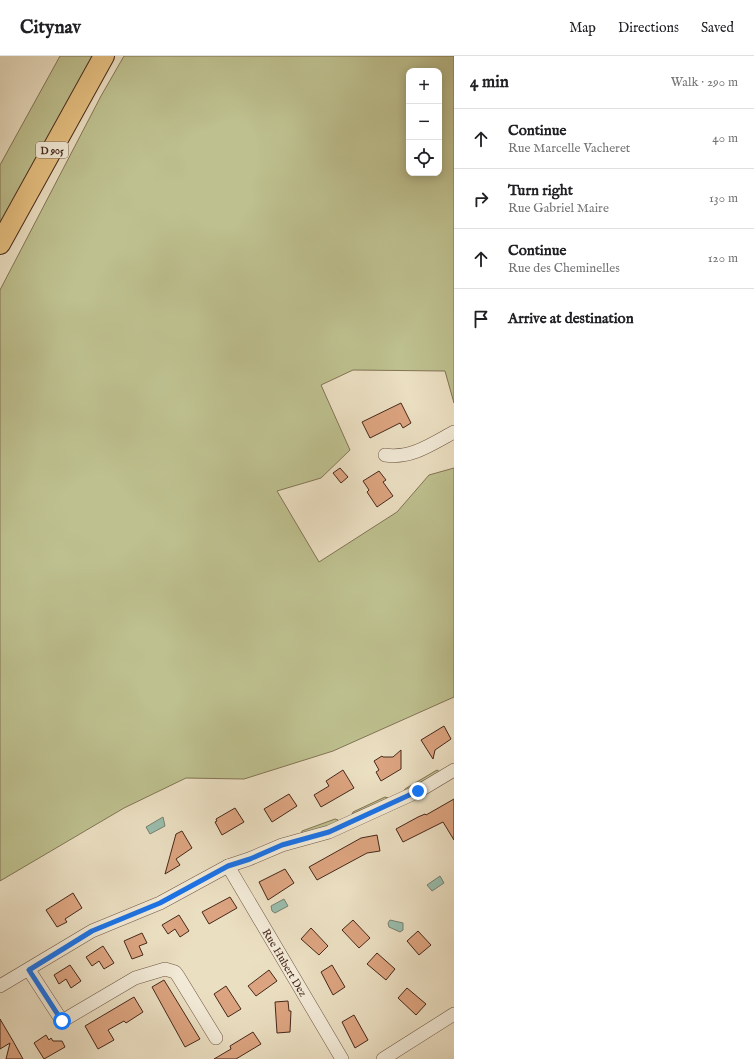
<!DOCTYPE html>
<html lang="en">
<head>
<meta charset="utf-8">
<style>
	:root { --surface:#fff; --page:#f2f2f2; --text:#202124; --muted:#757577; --line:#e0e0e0 }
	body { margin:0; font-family:"IM FELL English",serif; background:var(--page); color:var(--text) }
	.controls { position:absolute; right:12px; top:12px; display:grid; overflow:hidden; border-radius:8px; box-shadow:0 2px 10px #0003 }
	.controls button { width:36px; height:36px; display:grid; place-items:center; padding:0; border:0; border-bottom:1px solid var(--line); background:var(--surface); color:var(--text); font:20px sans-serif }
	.stop { position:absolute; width:12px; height:12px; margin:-9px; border:3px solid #1a73e8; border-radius:50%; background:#fff }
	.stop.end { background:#1a73e8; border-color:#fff; box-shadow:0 1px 4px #0008 }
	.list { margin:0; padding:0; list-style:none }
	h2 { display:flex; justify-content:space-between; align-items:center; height:52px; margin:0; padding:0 16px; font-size:17px }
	h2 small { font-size:13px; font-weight:400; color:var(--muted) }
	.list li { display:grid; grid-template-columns:26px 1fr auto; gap:12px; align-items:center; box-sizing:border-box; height:60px; padding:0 16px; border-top:1px solid var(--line) }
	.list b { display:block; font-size:15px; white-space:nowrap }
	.list p { margin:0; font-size:13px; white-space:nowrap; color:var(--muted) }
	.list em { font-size:13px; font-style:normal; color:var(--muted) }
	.icon { flex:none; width:22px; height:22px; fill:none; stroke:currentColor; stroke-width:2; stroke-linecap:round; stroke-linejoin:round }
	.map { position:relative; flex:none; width:454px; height:1003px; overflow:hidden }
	header { display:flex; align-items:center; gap:24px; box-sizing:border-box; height:56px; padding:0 20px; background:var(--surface); border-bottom:1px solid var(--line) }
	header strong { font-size:19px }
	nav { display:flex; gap:22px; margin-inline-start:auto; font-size:14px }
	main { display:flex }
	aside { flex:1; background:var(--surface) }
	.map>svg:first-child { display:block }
	.green { fill:#bec08f; stroke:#827455; fill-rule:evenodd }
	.water { fill:#99bdac; stroke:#788172 }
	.building { fill:#dca480; stroke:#46281b }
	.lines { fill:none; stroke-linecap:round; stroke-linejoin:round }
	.minor-casing { stroke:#6f5645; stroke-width:14 }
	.primary-casing { stroke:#46281b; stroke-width:22 }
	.minor { stroke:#f2ead7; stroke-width:13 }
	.primary { stroke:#e6c081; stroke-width:20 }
	.route { stroke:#1a73e8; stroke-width:5 }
	.labels { text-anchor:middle; stroke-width:3.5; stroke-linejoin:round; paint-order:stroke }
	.shield { fill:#f2ead7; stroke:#7a6253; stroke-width:1 }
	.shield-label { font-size:10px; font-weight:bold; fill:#46281b }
	.street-label { font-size:11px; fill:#46281b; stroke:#f2ead7 }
</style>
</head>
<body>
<header>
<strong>Citynav</strong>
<nav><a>Map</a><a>Directions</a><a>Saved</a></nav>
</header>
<main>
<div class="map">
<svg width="454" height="1003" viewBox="0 0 454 1003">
	<rect width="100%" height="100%" fill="#ebdfc2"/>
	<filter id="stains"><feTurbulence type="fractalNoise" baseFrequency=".005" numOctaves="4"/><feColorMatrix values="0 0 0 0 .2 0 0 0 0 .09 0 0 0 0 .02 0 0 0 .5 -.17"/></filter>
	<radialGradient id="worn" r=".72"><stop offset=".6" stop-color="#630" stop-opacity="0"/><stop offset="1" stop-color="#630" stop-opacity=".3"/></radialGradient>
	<g class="green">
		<path d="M 60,0 L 95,0 L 0,171 L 0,109 Z"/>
		<path d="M 124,0 L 454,0 L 454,347 L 445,315 L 353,314 L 321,329 L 350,394 L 321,422 L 277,435 L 319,506 L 397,456 L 429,419 L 454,412 L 454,641 L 333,695 L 244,723 L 186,722 L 124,752 L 0,825 L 0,234 L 101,40 ZM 409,15 L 439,15 L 439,117 L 409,117 Z"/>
		<path d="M 437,714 L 440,716 L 404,735 L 405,733 Z"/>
		<path d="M 385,741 L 388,742 L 352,758 L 353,756 Z"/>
		<path d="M 335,763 L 338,764 L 337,767 L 301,778 L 302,775 Z"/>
	</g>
	<g class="water">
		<path d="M 163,761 L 165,770 L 150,778 L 146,771 Z"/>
		<path d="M 440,820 L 444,827 L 432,835 L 427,829 Z"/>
		<path d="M 284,843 L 288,850 L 275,857 L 272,855 L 271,850 Z"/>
		<path d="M 390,864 L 403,867 L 403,874 L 400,876 L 389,871 L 388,867 Z"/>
	</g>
	<g class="building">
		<path d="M 401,347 L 411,367 L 403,372 L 400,367 L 370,382 L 362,366 Z"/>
		<path d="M 340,412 L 348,421 L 341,427 L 333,417 Z"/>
		<path d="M 379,415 L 386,424 L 383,426 L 393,440 L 377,451 L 367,436 L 369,434 L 363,425 Z"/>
		<path d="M 444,670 L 451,683 L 435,694 L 433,703 L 421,684 Z"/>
		<path d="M 401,694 L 401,713 L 381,725 L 376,716 L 379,714 L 374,705 L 382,700 L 383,701 L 393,701 Z"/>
		<path d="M 343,714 L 354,732 L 321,751 L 314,739 L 329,730 L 326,725 Z"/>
		<path d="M 289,738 L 297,750 L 272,766 L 264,753 Z"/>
		<path d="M 454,743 L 454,784 L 443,766 L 403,786 L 396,773 L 418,761 L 425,758 L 426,759 Z"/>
		<path d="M 235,752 L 244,766 L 222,779 L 215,766 L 217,765 L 216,763 Z"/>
		<path d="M 182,775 L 192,792 L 176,803 L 180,809 L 165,818 L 176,778 Z"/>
		<path d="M 377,779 L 380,795 L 367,797 L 317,824 L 309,811 L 361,782 Z"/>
		<path d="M 285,813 L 294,827 L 268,844 L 259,826 Z"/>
		<path d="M 73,837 L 82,852 L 65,863 L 67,866 L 57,871 L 46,854 Z"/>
		<path d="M 230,841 L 237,852 L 209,868 L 202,856 Z"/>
		<path d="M 179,859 L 189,875 L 180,881 L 175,873 L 168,878 L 162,869 Z"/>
		<path d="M 353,864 L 370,882 L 359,892 L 342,874 Z"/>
		<path d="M 311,872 L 328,890 L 319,899 L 301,883 Z"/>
		<path d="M 418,875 L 431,889 L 419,899 L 407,885 Z"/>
		<path d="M 142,877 L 147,887 L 139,890 L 143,899 L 132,903 L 124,885 Z"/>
		<path d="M 103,890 L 114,907 L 104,913 L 99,905 L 92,910 L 86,901 Z"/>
		<path d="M 377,897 L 395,913 L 386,924 L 367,908 Z"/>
		<path d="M 70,909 L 81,925 L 71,932 L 66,923 L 59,928 L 54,919 Z"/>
		<path d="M 332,909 L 345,931 L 333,939 L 321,916 Z"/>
		<path d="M 269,914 L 277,925 L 256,940 L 248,930 Z"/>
		<path d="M 164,924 L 200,983 L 185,991 L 152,931 Z"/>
		<path d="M 226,930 L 241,953 L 228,961 L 214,938 Z"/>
		<path d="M 407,932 L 426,948 L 416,959 L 398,942 Z"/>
		<path d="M 134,941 L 143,956 L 126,967 L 124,965 L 108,974 L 114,984 L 98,993 L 85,970 Z"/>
		<path d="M 288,945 L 289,955 L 291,955 L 290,976 L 277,977 L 275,946 Z"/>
		<path d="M 354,959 L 368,984 L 355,992 L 342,966 Z"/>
		<path d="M 0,963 L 13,985 L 23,1003 L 6,1003 L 10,987 L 0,993 Z"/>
		<path d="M 253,976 L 261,988 L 236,1003 L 214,1003 L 231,993 L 230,990 Z"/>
		<path d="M 46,979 L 49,984 L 51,982 L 53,985 L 62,985 L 65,991 L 44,1003 L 34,987 Z"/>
	</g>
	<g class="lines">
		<g class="minor-casing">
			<g id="minor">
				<path d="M 385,399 C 411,403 432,388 454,376"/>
				<path id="s1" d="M 228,810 L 342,1003"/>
				<path d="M 29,914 L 62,965 L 135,922 L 165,913 L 175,916 L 178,920 L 216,982"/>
				<path d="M 0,930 L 92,875 L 160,847 L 228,810 L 249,803 L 282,789 L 329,776 L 419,735 L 454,714"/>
				<path d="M 383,1003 L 454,958"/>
			</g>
		</g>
		<g class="primary-casing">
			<path id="primary" d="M 0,188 L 104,0"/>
		</g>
		<use href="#minor" class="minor"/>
		<use href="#primary" class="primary"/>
	</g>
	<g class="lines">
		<path class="route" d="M 62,965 L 29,914 L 92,875 L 160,847 L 228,810 L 250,803 L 282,789 L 329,776 L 418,735"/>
	</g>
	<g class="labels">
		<rect class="shield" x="36" y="86" width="32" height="16" rx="3"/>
		<g class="shield-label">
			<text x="52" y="98">D 905</text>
		</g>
		<g class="street-label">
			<text dy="4" stroke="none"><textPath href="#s1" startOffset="112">Rue Hubert Dez</textPath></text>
		</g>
	</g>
	<rect width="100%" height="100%" filter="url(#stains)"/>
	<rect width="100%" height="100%" fill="url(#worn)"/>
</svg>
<div class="controls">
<button>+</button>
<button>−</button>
<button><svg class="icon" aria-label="locate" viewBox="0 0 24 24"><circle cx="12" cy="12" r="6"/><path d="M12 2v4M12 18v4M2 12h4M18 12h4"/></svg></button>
</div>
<div class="stop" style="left:62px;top:965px"></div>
<div class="stop end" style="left:418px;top:735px"></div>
</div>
<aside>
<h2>4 min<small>Walk · 290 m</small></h2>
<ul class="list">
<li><svg class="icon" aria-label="ahead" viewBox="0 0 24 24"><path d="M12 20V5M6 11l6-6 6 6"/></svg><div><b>Continue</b><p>Rue Marcelle Vacheret</p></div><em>40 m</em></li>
<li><svg class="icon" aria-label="right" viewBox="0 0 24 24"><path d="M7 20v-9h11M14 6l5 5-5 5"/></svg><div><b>Turn right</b><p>Rue Gabriel Maire</p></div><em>130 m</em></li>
<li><svg class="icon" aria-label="ahead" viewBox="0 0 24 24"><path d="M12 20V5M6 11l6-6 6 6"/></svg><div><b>Continue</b><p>Rue des Cheminelles</p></div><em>120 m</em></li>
<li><svg class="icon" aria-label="arrive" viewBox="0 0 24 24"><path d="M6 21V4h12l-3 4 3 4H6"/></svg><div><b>Arrive at destination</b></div></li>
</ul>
</aside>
</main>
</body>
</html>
